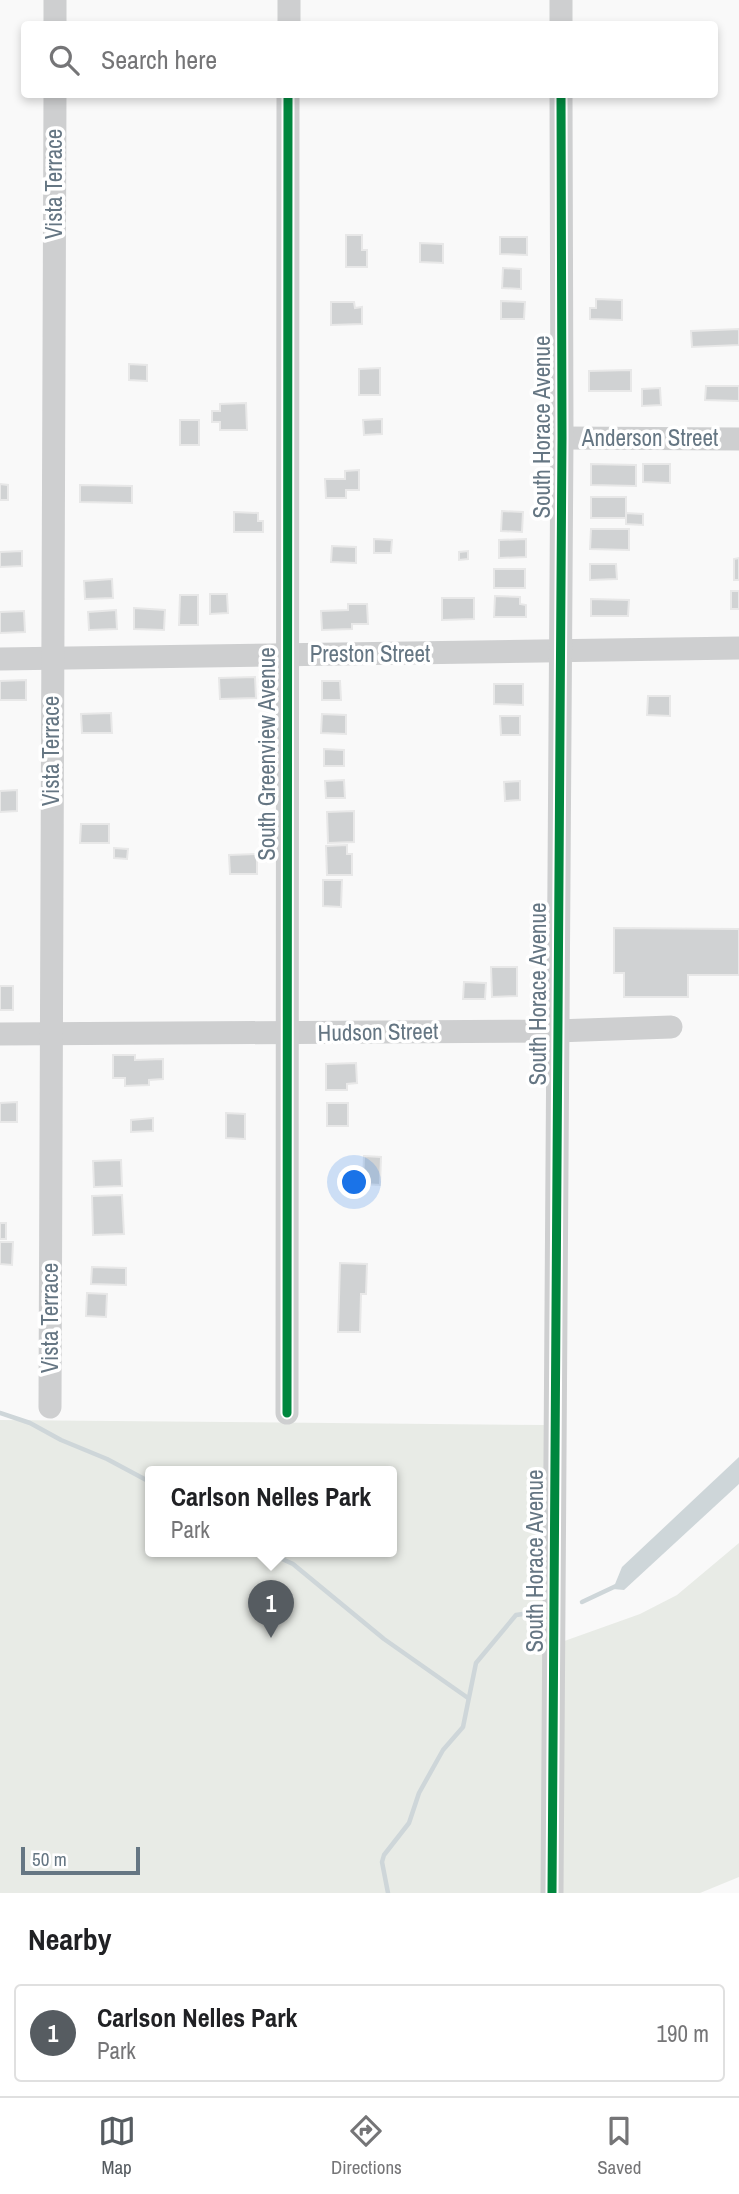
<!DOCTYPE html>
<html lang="en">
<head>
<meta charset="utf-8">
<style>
	:root { --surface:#fff; --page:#f2f2f2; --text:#202124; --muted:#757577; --line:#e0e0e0; --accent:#565c61 }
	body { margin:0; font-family:"Archivo Narrow",sans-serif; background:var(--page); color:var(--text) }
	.scale { position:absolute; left:21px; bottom:18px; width:119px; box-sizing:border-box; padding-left:7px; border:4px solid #657683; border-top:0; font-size:19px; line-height:24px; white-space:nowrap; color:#657683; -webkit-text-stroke:5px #fff; paint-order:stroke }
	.you { position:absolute; left:355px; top:1183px; width:24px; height:24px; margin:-18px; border:5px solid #fff; border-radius:50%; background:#1a73e8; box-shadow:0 0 0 10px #1a73e833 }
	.badge { display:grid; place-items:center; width:46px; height:46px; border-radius:50%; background:var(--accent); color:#fff; font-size:23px; font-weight:700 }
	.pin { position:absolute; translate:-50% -58px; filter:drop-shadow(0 2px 4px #0008) }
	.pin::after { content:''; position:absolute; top:37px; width:24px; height:21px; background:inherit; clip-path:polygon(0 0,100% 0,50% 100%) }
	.popup { position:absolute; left:145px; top:1466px; width:252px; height:91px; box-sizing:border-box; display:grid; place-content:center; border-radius:7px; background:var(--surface); filter:drop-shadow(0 2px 5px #0005); font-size:23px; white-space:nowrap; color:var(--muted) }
	.popup b { font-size:26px; color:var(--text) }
	.popup::after { content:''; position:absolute; left:50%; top:100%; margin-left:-14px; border:14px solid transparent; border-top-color:var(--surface) }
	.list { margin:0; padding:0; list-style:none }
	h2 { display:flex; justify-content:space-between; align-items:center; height:91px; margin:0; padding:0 28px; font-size:30px }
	h2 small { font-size:23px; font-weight:400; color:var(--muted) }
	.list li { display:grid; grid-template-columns:46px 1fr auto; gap:21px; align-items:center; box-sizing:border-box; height:98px; margin:0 14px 14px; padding:0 14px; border:2px solid var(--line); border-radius:7px }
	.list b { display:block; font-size:26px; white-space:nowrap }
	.list p { margin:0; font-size:23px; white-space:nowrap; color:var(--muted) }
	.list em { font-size:23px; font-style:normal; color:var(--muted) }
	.icon { flex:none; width:38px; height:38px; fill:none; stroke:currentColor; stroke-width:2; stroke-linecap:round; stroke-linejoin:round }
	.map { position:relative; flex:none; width:739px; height:1893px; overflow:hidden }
	.search { position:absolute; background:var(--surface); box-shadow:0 4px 10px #0003; left:21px; right:21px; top:21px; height:77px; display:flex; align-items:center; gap:18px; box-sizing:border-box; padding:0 24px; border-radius:7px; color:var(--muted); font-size:26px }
	.sheet { height:203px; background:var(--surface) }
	nav { display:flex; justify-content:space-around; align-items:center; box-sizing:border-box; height:98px; border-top:2px solid var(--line); background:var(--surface); font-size:19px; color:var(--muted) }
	nav a { display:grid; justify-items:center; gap:4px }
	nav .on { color:var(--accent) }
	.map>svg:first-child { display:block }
	.green { fill:#e8ebe6; fill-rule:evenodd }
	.water { fill:#ced6d9 }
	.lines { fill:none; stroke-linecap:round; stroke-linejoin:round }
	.stream { stroke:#ced6d9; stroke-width:4.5 }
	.building { fill:#d0d2d3; stroke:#e8e8e8; stroke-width:2 }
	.minor { stroke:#cecfd0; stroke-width:23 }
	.cycleway-casing { stroke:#fff; stroke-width:13 }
	.cycleway { stroke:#00873e; stroke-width:9 }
	.labels { text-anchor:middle; stroke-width:7; stroke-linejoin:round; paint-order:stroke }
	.street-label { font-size:23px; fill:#657683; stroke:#fff }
</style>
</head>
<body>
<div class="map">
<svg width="739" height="1893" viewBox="0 0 739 1893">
	<rect width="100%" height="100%" fill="#f9f9f9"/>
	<path class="green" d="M 0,1420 L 545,1425 L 542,1649 L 640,1614 L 677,1595 L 739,1543 L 739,1877 L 700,1893 L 0,1893 ZM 150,1472 L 392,1472 L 392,1552 L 150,1552 Z"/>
	<path class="water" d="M 739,1457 L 739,1484 L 624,1590 L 613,1589 L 622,1567 Z"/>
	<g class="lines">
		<g class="stream">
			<path d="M 0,1413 L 30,1423 L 61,1440 L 107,1459 L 150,1482"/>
			<path d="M 267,1552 L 293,1564 L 384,1639 L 468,1698"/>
			<path d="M 582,1602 L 616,1586"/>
			<path d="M 388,1893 L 382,1862 L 384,1855 L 409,1823 L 419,1793 L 443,1750 L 463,1727 L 476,1663 L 516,1615 L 537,1612"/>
		</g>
	</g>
	<g class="building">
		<path d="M 346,235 L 362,235 L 362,250 L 367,250 L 367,267 L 346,267 Z"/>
		<path d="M 500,237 L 527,237 L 527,255 L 500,254 Z"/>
		<path d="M 420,243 L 443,244 L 443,263 L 420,262 Z"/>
		<path d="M 503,268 L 521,269 L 521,289 L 502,288 Z"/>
		<path d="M 596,299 L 622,300 L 622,320 L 590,319 L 590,308 L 596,308 Z"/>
		<path d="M 501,301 L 525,302 L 524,319 L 501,319 Z"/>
		<path d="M 331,302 L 354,302 L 355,308 L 362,307 L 362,324 L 331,325 Z"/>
		<path d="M 739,329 L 739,345 L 692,347 L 691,331 Z"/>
		<path d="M 129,364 L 147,365 L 147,381 L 129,380 Z"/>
		<path d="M 380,368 L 380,395 L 359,395 L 359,369 Z"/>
		<path d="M 631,370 L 631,391 L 589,391 L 589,371 Z"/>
		<path d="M 706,386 L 739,386 L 739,401 L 705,400 Z"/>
		<path d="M 660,388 L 661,405 L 642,406 L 642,389 Z"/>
		<path d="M 246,403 L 247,430 L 220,430 L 220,422 L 212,422 L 212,411 L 220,411 L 220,404 Z"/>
		<path d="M 382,419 L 382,434 L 364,435 L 363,420 Z"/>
		<rect x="180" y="420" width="19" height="25"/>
		<path d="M 591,464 L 636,465 L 636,486 L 591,485 Z"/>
		<path d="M 643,464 L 670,464 L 670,483 L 643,482 Z"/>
		<path d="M 359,470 L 359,490 L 346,490 L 346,498 L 326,498 L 325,479 L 345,479 L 345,471 Z"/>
		<path d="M 0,484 L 8,485 L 8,500 L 0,500 Z"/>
		<path d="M 80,485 L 132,486 L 132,503 L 80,502 Z"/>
		<rect x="591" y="497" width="35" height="21"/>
		<path d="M 502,511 L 523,512 L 522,532 L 501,531 Z"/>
		<path d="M 234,512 L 258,513 L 258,521 L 263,521 L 263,532 L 234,532 Z"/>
		<path d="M 626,513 L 643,514 L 643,525 L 626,524 Z"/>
		<path d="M 591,529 L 629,529 L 629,550 L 590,549 Z"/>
		<path d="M 374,539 L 392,540 L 391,553 L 374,553 Z"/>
		<path d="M 526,539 L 526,557 L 499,558 L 499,540 Z"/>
		<path d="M 332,546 L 356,547 L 356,563 L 331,562 Z"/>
		<path d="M 22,551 L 22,566 L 0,567 L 0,552 Z"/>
		<path d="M 468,551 L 468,559 L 459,560 L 459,552 Z"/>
		<path d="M 739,558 L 739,580 L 734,580 L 734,559 Z"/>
		<path d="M 590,564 L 616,564 L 617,579 L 590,580 Z"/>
		<rect x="494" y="569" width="31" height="19"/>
		<path d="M 112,579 L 113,598 L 85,599 L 84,581 Z"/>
		<rect x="731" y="591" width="8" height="18"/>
		<path d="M 210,594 L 227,594 L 228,613 L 210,614 Z"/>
		<path d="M 180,595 L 198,595 L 198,625 L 179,625 Z"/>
		<path d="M 495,596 L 520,597 L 520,604 L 526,605 L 526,617 L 494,617 Z"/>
		<path d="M 442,598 L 474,598 L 474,619 L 442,620 Z"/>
		<path d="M 591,599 L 629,600 L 628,616 L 591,616 Z"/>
		<path d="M 348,604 L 367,604 L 368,624 L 352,624 L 352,629 L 322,630 L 321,611 L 348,610 Z"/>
		<path d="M 134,608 L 165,610 L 164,630 L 134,629 Z"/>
		<path d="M 116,610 L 117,629 L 89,630 L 88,612 Z"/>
		<path d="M 24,611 L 25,632 L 0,633 L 0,612 Z"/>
		<path d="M 255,677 L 256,698 L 220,699 L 219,678 Z"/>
		<path d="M 26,680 L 26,700 L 0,700 L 0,681 Z"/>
		<path d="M 322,681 L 340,681 L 341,700 L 322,700 Z"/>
		<path d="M 494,684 L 523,684 L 523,705 L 494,704 Z"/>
		<path d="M 648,696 L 670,696 L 670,716 L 647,715 Z"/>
		<path d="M 111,713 L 112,733 L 82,733 L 81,714 Z"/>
		<path d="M 322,714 L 346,715 L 346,734 L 321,733 Z"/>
		<path d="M 500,716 L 520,716 L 520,735 L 501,735 Z"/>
		<path d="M 324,749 L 344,750 L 344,766 L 324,766 Z"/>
		<path d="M 344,780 L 345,798 L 326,798 L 325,781 Z"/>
		<path d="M 520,781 L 520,800 L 505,801 L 504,782 Z"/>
		<path d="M 17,790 L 17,811 L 0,812 L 0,791 Z"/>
		<path d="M 354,811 L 354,842 L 328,843 L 327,812 Z"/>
		<path d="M 81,824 L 109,824 L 109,843 L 80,843 Z"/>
		<path d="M 347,845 L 347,854 L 352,854 L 352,875 L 327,875 L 326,846 Z"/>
		<path d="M 114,848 L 128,849 L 127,859 L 114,858 Z"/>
		<path d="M 257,854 L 257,874 L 230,874 L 229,855 Z"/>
		<path d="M 323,880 L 342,880 L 341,907 L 323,906 Z"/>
		<path d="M 614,928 L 739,929 L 739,975 L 688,975 L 688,997 L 624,997 L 624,973 L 614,973 Z"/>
		<path d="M 491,967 L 517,967 L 517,996 L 492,997 Z"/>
		<path d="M 464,982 L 486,983 L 485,999 L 463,999 Z"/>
		<rect x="0" y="986" width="13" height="24"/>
		<path d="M 113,1055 L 135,1055 L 135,1060 L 163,1059 L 163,1079 L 149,1080 L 149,1085 L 125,1086 L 125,1078 L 113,1078 Z"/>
		<path d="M 356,1063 L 357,1083 L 347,1084 L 347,1090 L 326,1090 L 326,1064 Z"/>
		<path d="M 17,1102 L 17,1122 L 0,1122 L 0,1103 Z"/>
		<rect x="327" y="1103" width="21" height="23"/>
		<path d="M 226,1113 L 245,1114 L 245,1139 L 226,1138 Z"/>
		<path d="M 153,1118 L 153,1131 L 131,1132 L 131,1120 Z"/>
		<path d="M 364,1156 L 381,1157 L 380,1185 L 363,1184 Z"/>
		<path d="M 121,1160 L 122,1186 L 94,1187 L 93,1161 Z"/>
		<path d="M 122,1195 L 124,1234 L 93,1235 L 92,1196 Z"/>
		<rect x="0" y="1223" width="6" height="16"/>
		<path d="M 0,1242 L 13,1242 L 12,1265 L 0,1264 Z"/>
		<path d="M 340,1263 L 367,1264 L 366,1294 L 361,1294 L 360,1332 L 338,1332 Z"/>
		<path d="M 92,1267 L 126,1268 L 126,1285 L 91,1284 Z"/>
		<path d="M 87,1293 L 107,1294 L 106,1317 L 86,1316 Z"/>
	</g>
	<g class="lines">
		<g class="minor">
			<path d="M 561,0 L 561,24"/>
			<path d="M 55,24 L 55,0"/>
			<path d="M 289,24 L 289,0"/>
			<path d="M 562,438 L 739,439"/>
			<path d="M 0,659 L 739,648"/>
			<path d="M 0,1034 L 556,1031 L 671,1027"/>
			<path d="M 50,1407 L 55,94"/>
			<path d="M 287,1413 L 288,94"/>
			<path d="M 552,1893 L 562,438 L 561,94"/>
		</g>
		<g class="cycleway-casing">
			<g id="cycleway">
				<path d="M 287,1413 L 288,94"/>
				<path d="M 552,1893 L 562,438 L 561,94"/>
			</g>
		</g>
		<use href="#cycleway" class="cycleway"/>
	</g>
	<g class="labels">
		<g class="street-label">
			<text transform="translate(54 184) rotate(-90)" y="8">Vista Terrace</text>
			<text transform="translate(542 427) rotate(-90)" y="8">South Horace Avenue</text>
			<text x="650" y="446">Anderson Street</text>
			<text x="370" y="662">Preston Street</text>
			<text transform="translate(51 751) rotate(-90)" y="8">Vista Terrace</text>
			<text transform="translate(267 754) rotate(-90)" y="8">South Greenview Avenue</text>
			<text transform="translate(538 994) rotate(-90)" y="8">South Horace Avenue</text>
			<text transform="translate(378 1032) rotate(-1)" y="8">Hudson Street</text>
			<text transform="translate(50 1318) rotate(-90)" y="8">Vista Terrace</text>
			<text transform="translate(535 1561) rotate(-90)" y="8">South Horace Avenue</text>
		</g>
	</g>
</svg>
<div class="scale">50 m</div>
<div class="you"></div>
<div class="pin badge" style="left:271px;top:1638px">1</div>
<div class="popup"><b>Carlson Nelles Park</b>Park</div>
<div class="search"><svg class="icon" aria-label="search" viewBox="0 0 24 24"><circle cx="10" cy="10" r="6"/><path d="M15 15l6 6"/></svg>Search here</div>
</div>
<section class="sheet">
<h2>Nearby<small></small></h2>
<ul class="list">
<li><span class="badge">1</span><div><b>Carlson Nelles Park</b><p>Park</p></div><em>190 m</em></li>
</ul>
</section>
<nav>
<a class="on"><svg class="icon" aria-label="map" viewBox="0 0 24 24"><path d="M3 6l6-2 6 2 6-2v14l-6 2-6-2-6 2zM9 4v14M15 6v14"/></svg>Map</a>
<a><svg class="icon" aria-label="directions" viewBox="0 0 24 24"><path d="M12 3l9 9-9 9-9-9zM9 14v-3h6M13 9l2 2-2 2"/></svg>Directions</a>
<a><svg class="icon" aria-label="saved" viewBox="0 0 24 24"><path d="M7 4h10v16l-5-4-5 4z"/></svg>Saved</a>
</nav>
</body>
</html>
